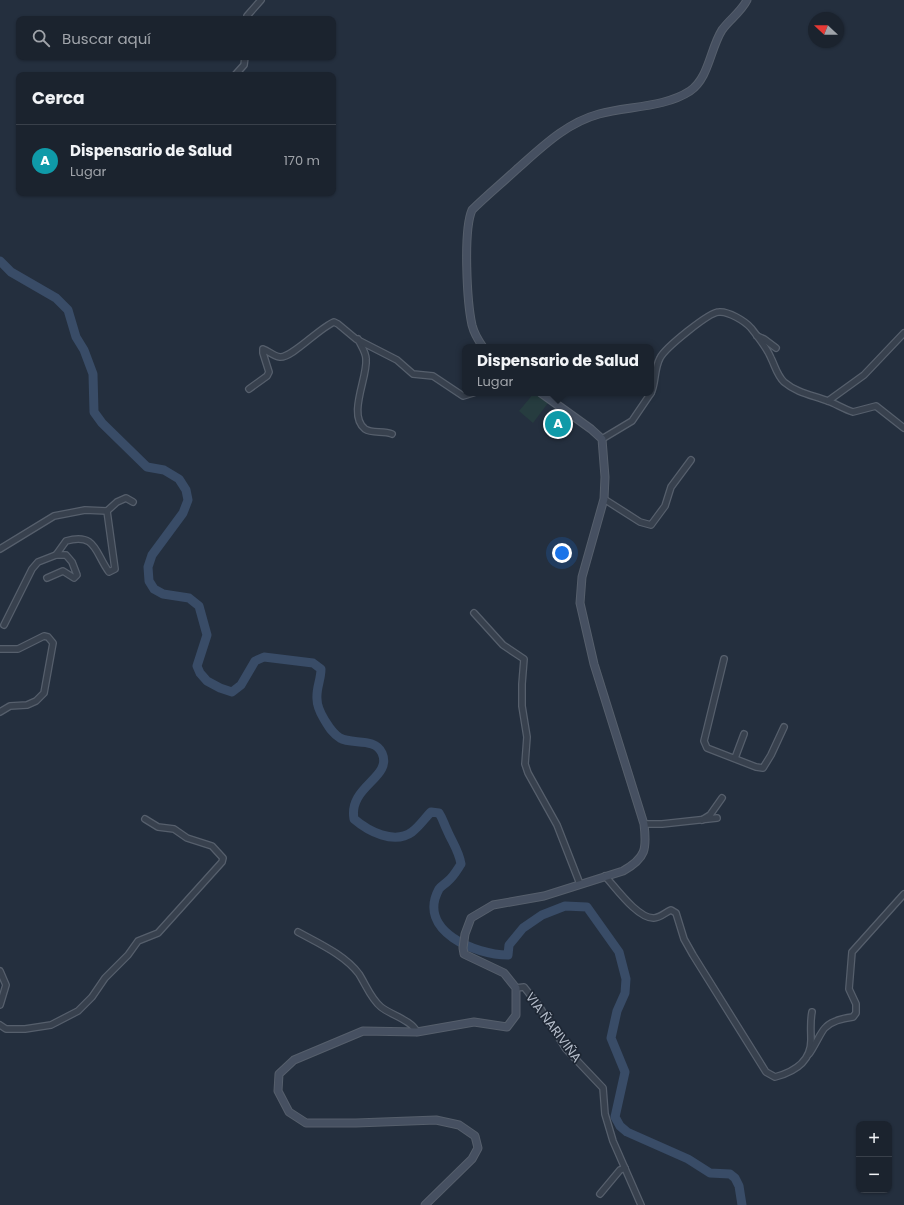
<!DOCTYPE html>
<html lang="es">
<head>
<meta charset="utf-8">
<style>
	:root { --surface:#1b232e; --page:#282f3a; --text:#f1f3f6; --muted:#a0a4aa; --line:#39404a; --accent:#8ab4f8 }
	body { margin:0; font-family:Poppins,sans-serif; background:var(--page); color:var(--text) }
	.controls { position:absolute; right:12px; bottom:12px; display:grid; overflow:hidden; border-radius:8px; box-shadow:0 1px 3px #0004 }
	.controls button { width:36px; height:36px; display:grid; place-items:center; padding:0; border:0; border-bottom:1px solid var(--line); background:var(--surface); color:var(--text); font:20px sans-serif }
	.compass { position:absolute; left:808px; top:12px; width:36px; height:36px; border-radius:50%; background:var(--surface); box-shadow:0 1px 3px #0004; rotate:292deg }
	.you { position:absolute; left:562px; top:553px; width:14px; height:14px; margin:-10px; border:3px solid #fff; border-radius:50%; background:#1a73e8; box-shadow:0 0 0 6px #1a73e833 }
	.badge { display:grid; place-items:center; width:26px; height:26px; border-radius:50%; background:var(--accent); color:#fff; font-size:13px; font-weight:700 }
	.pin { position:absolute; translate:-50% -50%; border:2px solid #fff; box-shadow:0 1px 4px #0006 }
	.popup { position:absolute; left:462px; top:344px; width:192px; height:52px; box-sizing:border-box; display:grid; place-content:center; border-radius:8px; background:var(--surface); filter:drop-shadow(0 1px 3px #0005); font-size:13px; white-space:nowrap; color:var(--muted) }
	.popup b { font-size:15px; color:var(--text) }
	.popup::after { content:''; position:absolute; left:50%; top:100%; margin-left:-8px; border:8px solid transparent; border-top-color:var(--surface) }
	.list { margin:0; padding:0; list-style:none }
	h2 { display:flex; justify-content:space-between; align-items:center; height:52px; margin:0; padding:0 16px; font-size:17px }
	h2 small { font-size:13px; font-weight:400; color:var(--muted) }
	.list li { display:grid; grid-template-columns:26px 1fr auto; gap:12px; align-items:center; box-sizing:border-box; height:72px; padding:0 16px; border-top:1px solid var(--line) }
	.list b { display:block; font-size:15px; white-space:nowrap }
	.list p { margin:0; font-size:13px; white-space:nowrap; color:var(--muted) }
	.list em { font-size:13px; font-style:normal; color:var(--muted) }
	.icon { flex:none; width:22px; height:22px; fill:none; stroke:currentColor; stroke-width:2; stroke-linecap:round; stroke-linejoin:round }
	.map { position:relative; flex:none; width:904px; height:1205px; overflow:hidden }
	.search { position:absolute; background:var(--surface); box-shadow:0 1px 3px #0004; left:16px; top:16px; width:320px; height:44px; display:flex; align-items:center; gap:10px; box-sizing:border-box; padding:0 14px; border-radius:8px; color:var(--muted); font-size:15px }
	.panel { position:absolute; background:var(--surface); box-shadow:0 1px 3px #0004; left:16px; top:72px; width:320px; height:124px; border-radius:8px }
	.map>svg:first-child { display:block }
	.grass { fill:#263c3f }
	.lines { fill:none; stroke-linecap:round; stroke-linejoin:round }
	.river { stroke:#394c67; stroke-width:9 }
	.street-casing { stroke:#565f6c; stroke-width:8 }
	.secondary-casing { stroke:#565f6c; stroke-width:9 }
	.street { stroke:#38414e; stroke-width:5.5 }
	.secondary { stroke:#465061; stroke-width:7 }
	.labels { text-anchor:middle; stroke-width:3.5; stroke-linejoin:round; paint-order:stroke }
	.street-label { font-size:13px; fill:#b4bcc9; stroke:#1d2633 }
</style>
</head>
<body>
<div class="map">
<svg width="904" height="1205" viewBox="0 0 904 1205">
	<rect width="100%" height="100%" fill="#242f3e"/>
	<path class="grass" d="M 534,393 L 548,403 L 533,423 L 519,411 Z"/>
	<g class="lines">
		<path class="river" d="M 0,261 L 11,272 L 56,298 L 68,310 L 76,337 L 84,350 L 93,374 L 94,412 L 102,423 L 147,467 L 164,470 L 179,479 L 186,490 L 188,500 L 183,513 L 152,555 L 148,567 L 149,581 L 154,589 L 163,594 L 189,598 L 199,606 L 207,635 L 197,666 L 200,673 L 207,681 L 220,688 L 232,692 L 241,685 L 255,661 L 264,657 L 313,663 L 321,669 C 321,680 316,688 317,699 C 317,706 321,714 324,719 C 329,727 332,733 340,738 C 352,745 375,737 382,753 C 393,778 348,786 354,819 C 368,831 394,845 412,832 C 419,827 425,818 431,812 L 439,813 C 443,819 444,824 447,830 C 452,842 459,851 461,864 C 457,870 454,876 448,881 C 445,884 441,886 439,889 C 416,931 476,955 508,955 L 509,945 L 523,928 L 542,915 L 565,906 L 587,907 L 619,952 L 626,979 L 625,993 L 617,1011 L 611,1038 L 625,1072 L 615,1117 L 620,1126 L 627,1132 L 688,1159 L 710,1173 L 730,1174 L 735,1178 L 739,1186 L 742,1205"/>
		<g class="street-casing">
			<g id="street">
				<path d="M 247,19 L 247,16 L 261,0"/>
				<path d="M 235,75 L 244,65 L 245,57"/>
				<path d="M 757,336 L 764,339 L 776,348"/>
				<path d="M 358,339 C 361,346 366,352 366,359 C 368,377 347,415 365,429 C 372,434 384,430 392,434"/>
				<path d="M 249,389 L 267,376 L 269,372 L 263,353 L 263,349 C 269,351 273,356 280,357 C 292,358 319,328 334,322 L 338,324 L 356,339 L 397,360 L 413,374 L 433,376 L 463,396 L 473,393"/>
				<path d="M 651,393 C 656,383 654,369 660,358 C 665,348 709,312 719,312 C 728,311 745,321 751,328 C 758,337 767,348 771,358 C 775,366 777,375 784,382 C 797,393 812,395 828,401 C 836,404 844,409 853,412 L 876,406 L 904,428"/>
				<path d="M 828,401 L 864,375 L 904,333"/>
				<path d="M 602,439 L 632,421 L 651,393"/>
				<path d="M 604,499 L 640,522 L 651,525 L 665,506 L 671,487 L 691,460"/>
				<path d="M 0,549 L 54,516 L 85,510 L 107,511"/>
				<path d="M 47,578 L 63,571 L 74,578 L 77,575 L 72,562 L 66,555 L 56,555"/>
				<path d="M 474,613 L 503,645 L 524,659 L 522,684 L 522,706 L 527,737 L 525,764 L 528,773 L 557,825 L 580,884"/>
				<path d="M 4,625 L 32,569 L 38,562 L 56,555 L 66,541 C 96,532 95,553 109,572 L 115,569 L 107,511 L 117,502 L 126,498 L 133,502"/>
				<path d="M 0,649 L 18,649 L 44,636 L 48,637 L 53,643 L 44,693 L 36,701 L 27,705 L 10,706 L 0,712"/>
				<path d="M 724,659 L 704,741 L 707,748 L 756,767 L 763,768 L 771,755 L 784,727"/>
				<path d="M 735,758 L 744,734"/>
				<path d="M 702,820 L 710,815 L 722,798"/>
				<path d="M 644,824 L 662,824 L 717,818"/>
				<path d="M 605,876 C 616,888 638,919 654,918 C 660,918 666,912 671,910 L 676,913 L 684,939 L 693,955 L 766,1072 L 775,1077 C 794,1072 811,1062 811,1040 C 811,1030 810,1022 812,1012"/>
				<path d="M 298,932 C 318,943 345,955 359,974 C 366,985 371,999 381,1007 C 391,1015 411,1020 417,1032"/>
				<path d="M 0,971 L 6,985 L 0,1005"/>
				<path d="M 516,988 L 524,987 L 539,1006 L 566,1049 L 603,1088 L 605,1114 L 613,1141 L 641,1205"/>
				<path d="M 0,1025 L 6,1029 L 25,1029 L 51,1025 L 78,1011 L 92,997 L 105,978 L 128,955 L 138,941 L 158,933 L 222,862 L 223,858 L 212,846 L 187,838 L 174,829 L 158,827 L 145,819"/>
				<path d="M 809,1054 C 814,1048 822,1029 826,1027 C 832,1021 845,1018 853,1017 L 856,1013 L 856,1004 L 849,989 L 852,952 L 904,894"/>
				<path d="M 600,1194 L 620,1170 L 625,1168"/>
			</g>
		</g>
		<g class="secondary-casing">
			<g id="secondary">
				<path d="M 483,347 C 478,340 474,333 472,325 C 467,302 463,231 472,210 C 486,196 502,183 517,169 C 542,147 566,123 599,114 C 627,106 664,108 690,91 C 709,78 710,49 722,30 C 730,19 741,12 747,0"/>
				<path d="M 425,1205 L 472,1159 L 478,1148 L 475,1136 L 459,1125 L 436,1120 L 356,1123 L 306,1123 L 289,1112 L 278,1091 L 279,1074 L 294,1060 L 363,1031 L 417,1032 L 474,1022 L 507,1027 L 516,1015 L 516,988 L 504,973 L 464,954 L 463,948 L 465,934 L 471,918 L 493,905 L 544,896 L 623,871 C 646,858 647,849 644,824 L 594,664 L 580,603 L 582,577 L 604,499 L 605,477 L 602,439 L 591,429 L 541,393"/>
			</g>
		</g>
		<use href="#street" class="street"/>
		<use href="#secondary" class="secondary"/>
	</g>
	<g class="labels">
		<g class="street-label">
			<text transform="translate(554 1027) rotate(53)" y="5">VIA ÑARIVIÑA</text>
		</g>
	</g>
</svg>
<div class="controls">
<button>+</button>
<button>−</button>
</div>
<svg class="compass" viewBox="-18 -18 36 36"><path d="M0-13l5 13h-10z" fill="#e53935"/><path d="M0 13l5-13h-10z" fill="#a0a4aa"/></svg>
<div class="you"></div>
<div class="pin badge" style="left:558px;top:424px;background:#0f9aa8">A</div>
<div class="popup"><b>Dispensario de Salud</b>Lugar</div>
<div class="search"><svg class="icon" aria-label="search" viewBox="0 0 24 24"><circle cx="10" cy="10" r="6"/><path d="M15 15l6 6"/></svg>Buscar aquí</div>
<section class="panel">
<h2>Cerca<small></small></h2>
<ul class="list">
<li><span class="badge" style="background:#0f9aa8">A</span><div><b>Dispensario de Salud</b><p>Lugar</p></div><em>170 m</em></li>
</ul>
</section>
</div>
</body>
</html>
